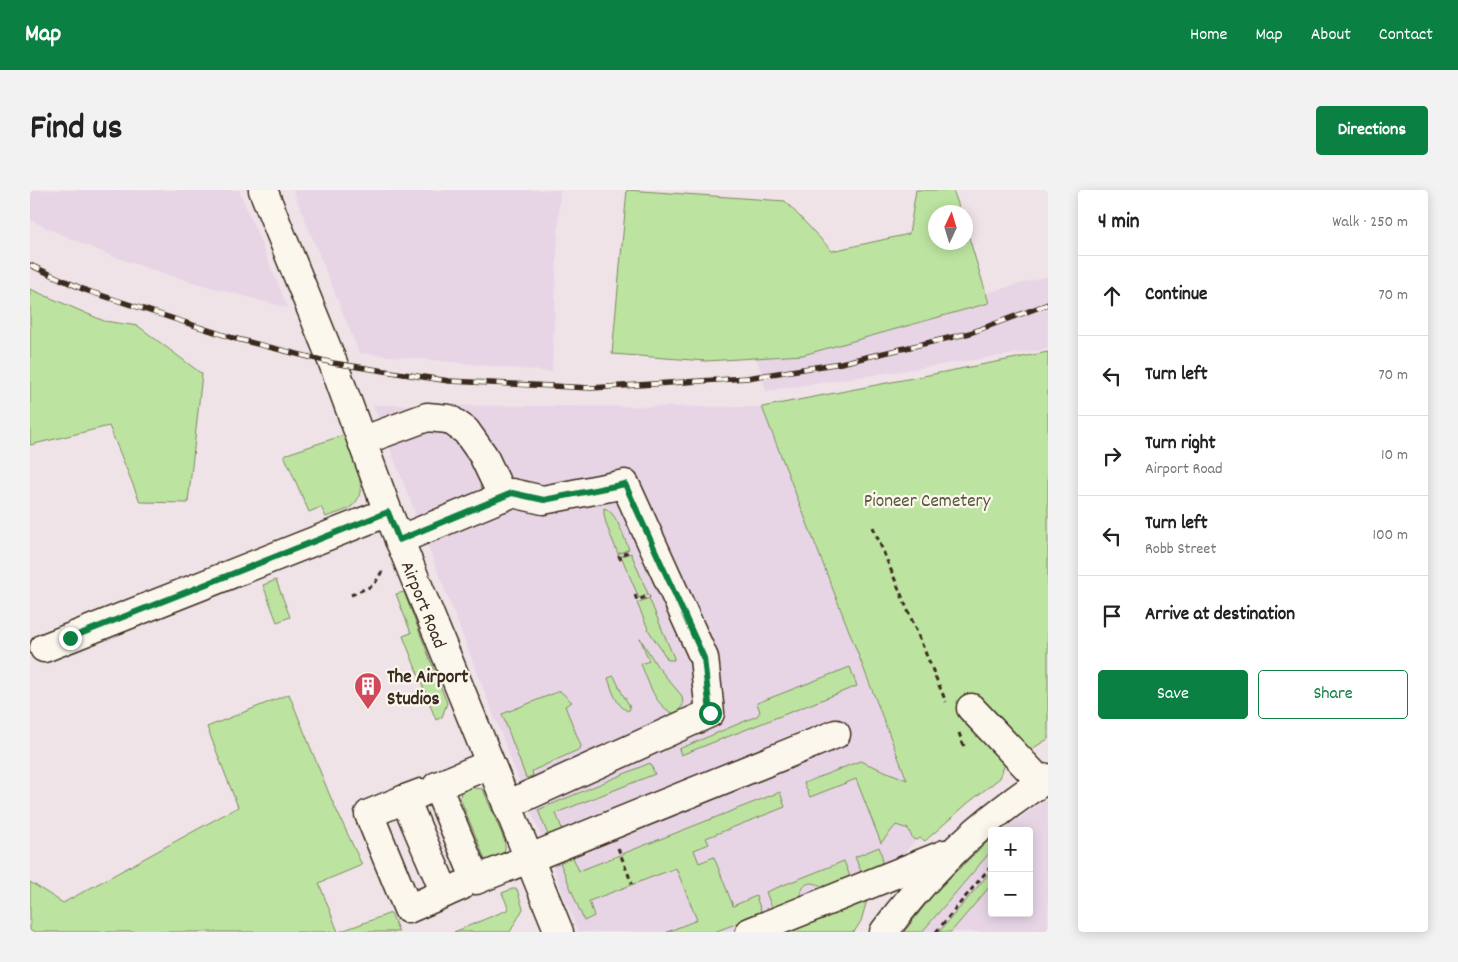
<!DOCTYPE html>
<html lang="en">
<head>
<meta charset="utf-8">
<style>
	:root { --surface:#fff; --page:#f2f2f2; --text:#222; --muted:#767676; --line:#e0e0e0; --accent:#0b8043 }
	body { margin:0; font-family:Dekko,sans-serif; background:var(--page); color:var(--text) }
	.controls { position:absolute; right:15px; bottom:15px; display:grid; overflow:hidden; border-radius:5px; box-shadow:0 2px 12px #0003 }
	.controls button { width:45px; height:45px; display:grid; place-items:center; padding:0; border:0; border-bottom:1px solid var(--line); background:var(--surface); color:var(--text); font:25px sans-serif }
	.compass { position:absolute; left:898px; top:15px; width:45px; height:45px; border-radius:50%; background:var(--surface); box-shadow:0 2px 12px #0003; rotate:4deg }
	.stop { position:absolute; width:15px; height:15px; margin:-11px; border:4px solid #0b8043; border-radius:50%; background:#fff }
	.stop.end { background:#0b8043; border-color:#fff; box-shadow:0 1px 5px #0008 }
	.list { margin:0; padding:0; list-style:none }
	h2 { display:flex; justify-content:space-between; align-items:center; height:65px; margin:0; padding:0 20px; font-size:21px }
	h2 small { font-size:16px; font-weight:400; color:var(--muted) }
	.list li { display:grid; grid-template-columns:32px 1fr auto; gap:15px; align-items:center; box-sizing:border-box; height:80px; padding:0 20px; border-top:1px solid var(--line) }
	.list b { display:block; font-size:19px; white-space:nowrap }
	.list p { margin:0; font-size:16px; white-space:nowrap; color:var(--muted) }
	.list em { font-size:16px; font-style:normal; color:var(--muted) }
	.actions { display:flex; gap:10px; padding:15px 20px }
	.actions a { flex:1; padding:11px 0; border:1px solid var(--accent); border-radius:5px; text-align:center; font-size:18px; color:var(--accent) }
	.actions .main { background:var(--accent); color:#fff }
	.icon { flex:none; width:28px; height:28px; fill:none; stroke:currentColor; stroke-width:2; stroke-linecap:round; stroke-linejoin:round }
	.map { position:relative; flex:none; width:1018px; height:742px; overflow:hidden; border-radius:5px }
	header { display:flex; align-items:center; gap:30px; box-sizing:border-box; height:70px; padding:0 25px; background:var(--accent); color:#fff }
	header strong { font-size:24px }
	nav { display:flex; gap:28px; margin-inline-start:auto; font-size:18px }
	.intro { display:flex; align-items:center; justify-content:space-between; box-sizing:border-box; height:120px; padding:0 30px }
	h1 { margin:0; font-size:35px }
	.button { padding:12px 22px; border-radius:5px; background:var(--accent); color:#fff; font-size:18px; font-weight:700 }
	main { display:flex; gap:30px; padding:0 30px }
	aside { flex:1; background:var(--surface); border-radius:5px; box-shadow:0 2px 12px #0003 }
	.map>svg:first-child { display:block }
	.built { fill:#e7d5e6 }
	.green { fill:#bce4a0; stroke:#7c875f }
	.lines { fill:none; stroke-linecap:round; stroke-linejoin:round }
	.minor-casing { stroke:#3b2a1e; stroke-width:31 }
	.path { stroke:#3b2a1e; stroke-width:3; stroke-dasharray:5 4; stroke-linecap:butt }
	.minor { stroke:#fbf7ec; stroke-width:28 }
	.rail-casing { stroke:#3b2a1e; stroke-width:5.5 }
	.rail { stroke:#fbf7ec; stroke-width:4; stroke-dasharray:11; stroke-linecap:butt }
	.route { stroke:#0b8043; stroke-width:6 }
	.labels { text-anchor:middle; stroke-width:4.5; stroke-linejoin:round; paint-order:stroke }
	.park-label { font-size:19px; fill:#5b583e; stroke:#fbf7ec }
	.street-label { font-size:19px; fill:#3b2a1e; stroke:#fbf7ec }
	.poi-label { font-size:19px; font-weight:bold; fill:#3b2a1e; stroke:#fbf7ec; text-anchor:start }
</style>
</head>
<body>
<header>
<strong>Map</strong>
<nav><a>Home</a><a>Map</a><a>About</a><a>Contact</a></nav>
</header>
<div class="intro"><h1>Find us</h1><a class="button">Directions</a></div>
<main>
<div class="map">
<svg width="1018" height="742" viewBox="0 0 1018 742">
	<rect width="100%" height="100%" fill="#efe3e8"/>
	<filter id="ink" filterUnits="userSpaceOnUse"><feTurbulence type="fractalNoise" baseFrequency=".02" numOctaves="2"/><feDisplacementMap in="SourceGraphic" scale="10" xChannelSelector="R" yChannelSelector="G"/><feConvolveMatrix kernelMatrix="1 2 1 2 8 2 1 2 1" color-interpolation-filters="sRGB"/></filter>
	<g filter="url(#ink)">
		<g class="built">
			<path d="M 0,0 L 209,0 L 258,118 L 162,92 L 120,79 L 79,65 L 39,48 L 0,30 Z"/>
			<path d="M 263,0 L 530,0 L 522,182 L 329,163 Z"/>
			<path d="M 1018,86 L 1018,159 L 736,201 L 726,166 Z"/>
			<path d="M 343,215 L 732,217 L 896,640 L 858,680 L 696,742 L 548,742 Z"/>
			<path d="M 1018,608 L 1018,742 L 874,742 L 906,701 L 962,647 L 962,723 L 999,723 L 999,641 L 971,641 Z"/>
		</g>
		<g class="green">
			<path d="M 597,0 L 755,11 L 802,61 L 879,44 L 886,0 L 923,0 L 931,22 L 906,22 L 906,52 L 936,52 L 936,38 L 959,113 L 773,165 L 676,171 L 582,164 Z"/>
			<path d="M 0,99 L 74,131 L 108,136 L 172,184 L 158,313 L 110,312 L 79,236 L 0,255 Z"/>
			<path d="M 1018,162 L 1018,549 L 974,576 L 970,588 L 938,613 L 895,651 L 890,648 L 887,650 L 883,649 L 878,639 L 866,635 L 851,653 L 826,589 L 780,607 L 774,593 L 830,571 L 877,590 L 732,217 Z"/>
			<path d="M 314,245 C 321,263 342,301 322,316 C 317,321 303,324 296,327 L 291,317 L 279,322 L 254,265 Z"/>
			<path d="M 574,318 C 586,321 594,348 599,359 L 588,364 C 584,352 572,330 574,318 Z"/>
			<path d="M 601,363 L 618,404 L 609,408 L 591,366 Z"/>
			<path d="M 246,390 L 260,427 L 247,432 L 233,395 Z"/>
			<path d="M 374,402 L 417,513 L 412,527 L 406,530 L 373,446 L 381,443 L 366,404 Z"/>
			<path d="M 619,408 L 644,468 L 644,470 L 638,470 L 619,441 L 607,413 Z"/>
			<path d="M 610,448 L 627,476 L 652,506 L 653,515 L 648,522 L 645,524 C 625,517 619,493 611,474 L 619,471 Z"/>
			<path d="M 820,477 L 827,496 L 651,565 L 649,559 L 727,526 L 730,522 L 727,513 Z"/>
			<path d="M 584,486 L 592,503 L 599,515 L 600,519 L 598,521 C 586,516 582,500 578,488 Z"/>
			<path d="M 530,501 L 542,512 L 535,516 L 551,556 L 550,559 L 502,581 L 503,586 L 496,588 L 472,524 Z"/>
			<path d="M 259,504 L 300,606 L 332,675 L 289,693 L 308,742 L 0,742 L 0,692 L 33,713 L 208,617 L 177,537 Z"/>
			<path d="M 620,573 L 625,584 L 526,623 L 532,639 L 518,645 L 508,620 Z"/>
			<path d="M 436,597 L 453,599 L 475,652 L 475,660 L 468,673 L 456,672 L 430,608 L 431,601 Z"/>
			<path d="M 750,602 L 755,617 L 676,648 L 679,654 L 664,660 L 669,673 L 684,667 L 703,716 L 726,706 L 732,724 L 684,742 L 637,742 L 667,730 L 646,678 L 559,711 L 564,726 L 554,731 L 529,670 L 542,665 L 549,681 Z"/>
			<path d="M 962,647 L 962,660 L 892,742 L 874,742 L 906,701 Z"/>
			<path d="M 849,657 C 857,676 849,677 832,684 L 825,667 Z"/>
			<path d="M 814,671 L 821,689 L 794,699 C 789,693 776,689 772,700 C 771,700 771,708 771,709 L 743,720 L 736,702 Z"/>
			<path d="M 962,680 L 962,694 L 921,742 L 909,742 Z"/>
			<path d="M 482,699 L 487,699 L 493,719 L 480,742 L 424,742 L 477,720 L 478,717 L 472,703 Z"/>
			<path d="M 833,706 L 837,710 L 831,731 L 824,742 L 741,742 Z"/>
			<path d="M 361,723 L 369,742 L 309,742 Z"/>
		</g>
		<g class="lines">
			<g class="minor-casing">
				<g id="minor">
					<path d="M 233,0 L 303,173 L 358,322 L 529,742"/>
					<path d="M 332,251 L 397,227 L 419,229 L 436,241 L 453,265 L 473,307"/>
					<path d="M 369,350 L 482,303 L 513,310 L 595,294 L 674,468 L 680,523 L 477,615"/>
					<path d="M 14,458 L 358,322"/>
					<path d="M 941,518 L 1011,592"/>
					<path d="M 460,574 L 407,596 L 446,690 L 806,544"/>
					<path d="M 391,603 L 375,609 L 415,703 L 431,696"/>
					<path d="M 375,609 L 339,624 L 378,719 L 415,703"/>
					<path d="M 720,742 L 915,664"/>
					<path d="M 854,742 C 890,693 931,650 980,614 C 992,605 1005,596 1018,588"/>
				</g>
			</g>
			<g class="path">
				<path d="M 843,337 L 916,512"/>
				<path d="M 591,370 L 589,366 L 600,361"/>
				<path d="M 321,405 L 344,395 L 354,378"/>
				<path d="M 605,405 L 607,410 L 620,406"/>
				<path d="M 929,543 L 935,559"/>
				<path d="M 588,658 L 602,694"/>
				<path d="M 906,742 L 962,675"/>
			</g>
			<use href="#minor" class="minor"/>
			<g class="rail-casing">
				<path id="rail" d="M 0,75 L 55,100 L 203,148 L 303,173 L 419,191 L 561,198 L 717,188 L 811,173 L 940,143 L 1018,114"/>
			</g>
			<use href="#rail" class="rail"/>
		</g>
	</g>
	<g class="lines" filter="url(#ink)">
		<path class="route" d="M 40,448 L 358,322 L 369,350 L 482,303 L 514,310 L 595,294 L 674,468 L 680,523"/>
	</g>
	<defs>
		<g id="building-pin" transform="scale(1.4375)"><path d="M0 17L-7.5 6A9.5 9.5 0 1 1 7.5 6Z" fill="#d1495b" stroke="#fbf7ec"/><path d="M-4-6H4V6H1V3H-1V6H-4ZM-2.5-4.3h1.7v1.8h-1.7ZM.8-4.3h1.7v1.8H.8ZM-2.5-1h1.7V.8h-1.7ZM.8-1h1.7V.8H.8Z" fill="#fff"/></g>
	</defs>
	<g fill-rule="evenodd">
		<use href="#building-pin" x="338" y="496"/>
	</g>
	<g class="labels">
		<g class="park-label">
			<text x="897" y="316">Pioneer Cemetery</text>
		</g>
		<g class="street-label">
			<text transform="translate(395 414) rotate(68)" y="7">Airport Road</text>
		</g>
		<g class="poi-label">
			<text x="357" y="492">The Airport<tspan x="357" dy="22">Studios</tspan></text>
		</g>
	</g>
</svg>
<div class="controls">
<button>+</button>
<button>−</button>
</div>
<svg class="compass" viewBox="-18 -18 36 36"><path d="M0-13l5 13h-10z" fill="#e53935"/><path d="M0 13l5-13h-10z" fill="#767676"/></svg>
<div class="stop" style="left:680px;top:523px"></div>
<div class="stop end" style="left:40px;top:448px"></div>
</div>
<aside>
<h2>4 min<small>Walk · 250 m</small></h2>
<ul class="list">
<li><svg class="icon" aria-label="ahead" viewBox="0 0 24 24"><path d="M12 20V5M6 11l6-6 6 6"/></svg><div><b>Continue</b></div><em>70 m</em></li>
<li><svg class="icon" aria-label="left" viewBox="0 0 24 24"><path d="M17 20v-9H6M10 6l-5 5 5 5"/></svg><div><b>Turn left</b></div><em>70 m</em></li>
<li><svg class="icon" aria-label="right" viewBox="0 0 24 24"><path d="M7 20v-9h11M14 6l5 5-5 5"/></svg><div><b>Turn right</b><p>Airport Road</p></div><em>10 m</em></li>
<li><svg class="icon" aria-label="left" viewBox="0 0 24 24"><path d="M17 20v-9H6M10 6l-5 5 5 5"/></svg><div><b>Turn left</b><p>Robb Street</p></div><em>100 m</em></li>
<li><svg class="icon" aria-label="arrive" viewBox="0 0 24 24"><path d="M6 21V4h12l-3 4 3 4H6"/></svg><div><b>Arrive at destination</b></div></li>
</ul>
<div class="actions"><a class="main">Save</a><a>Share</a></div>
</aside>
</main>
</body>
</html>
